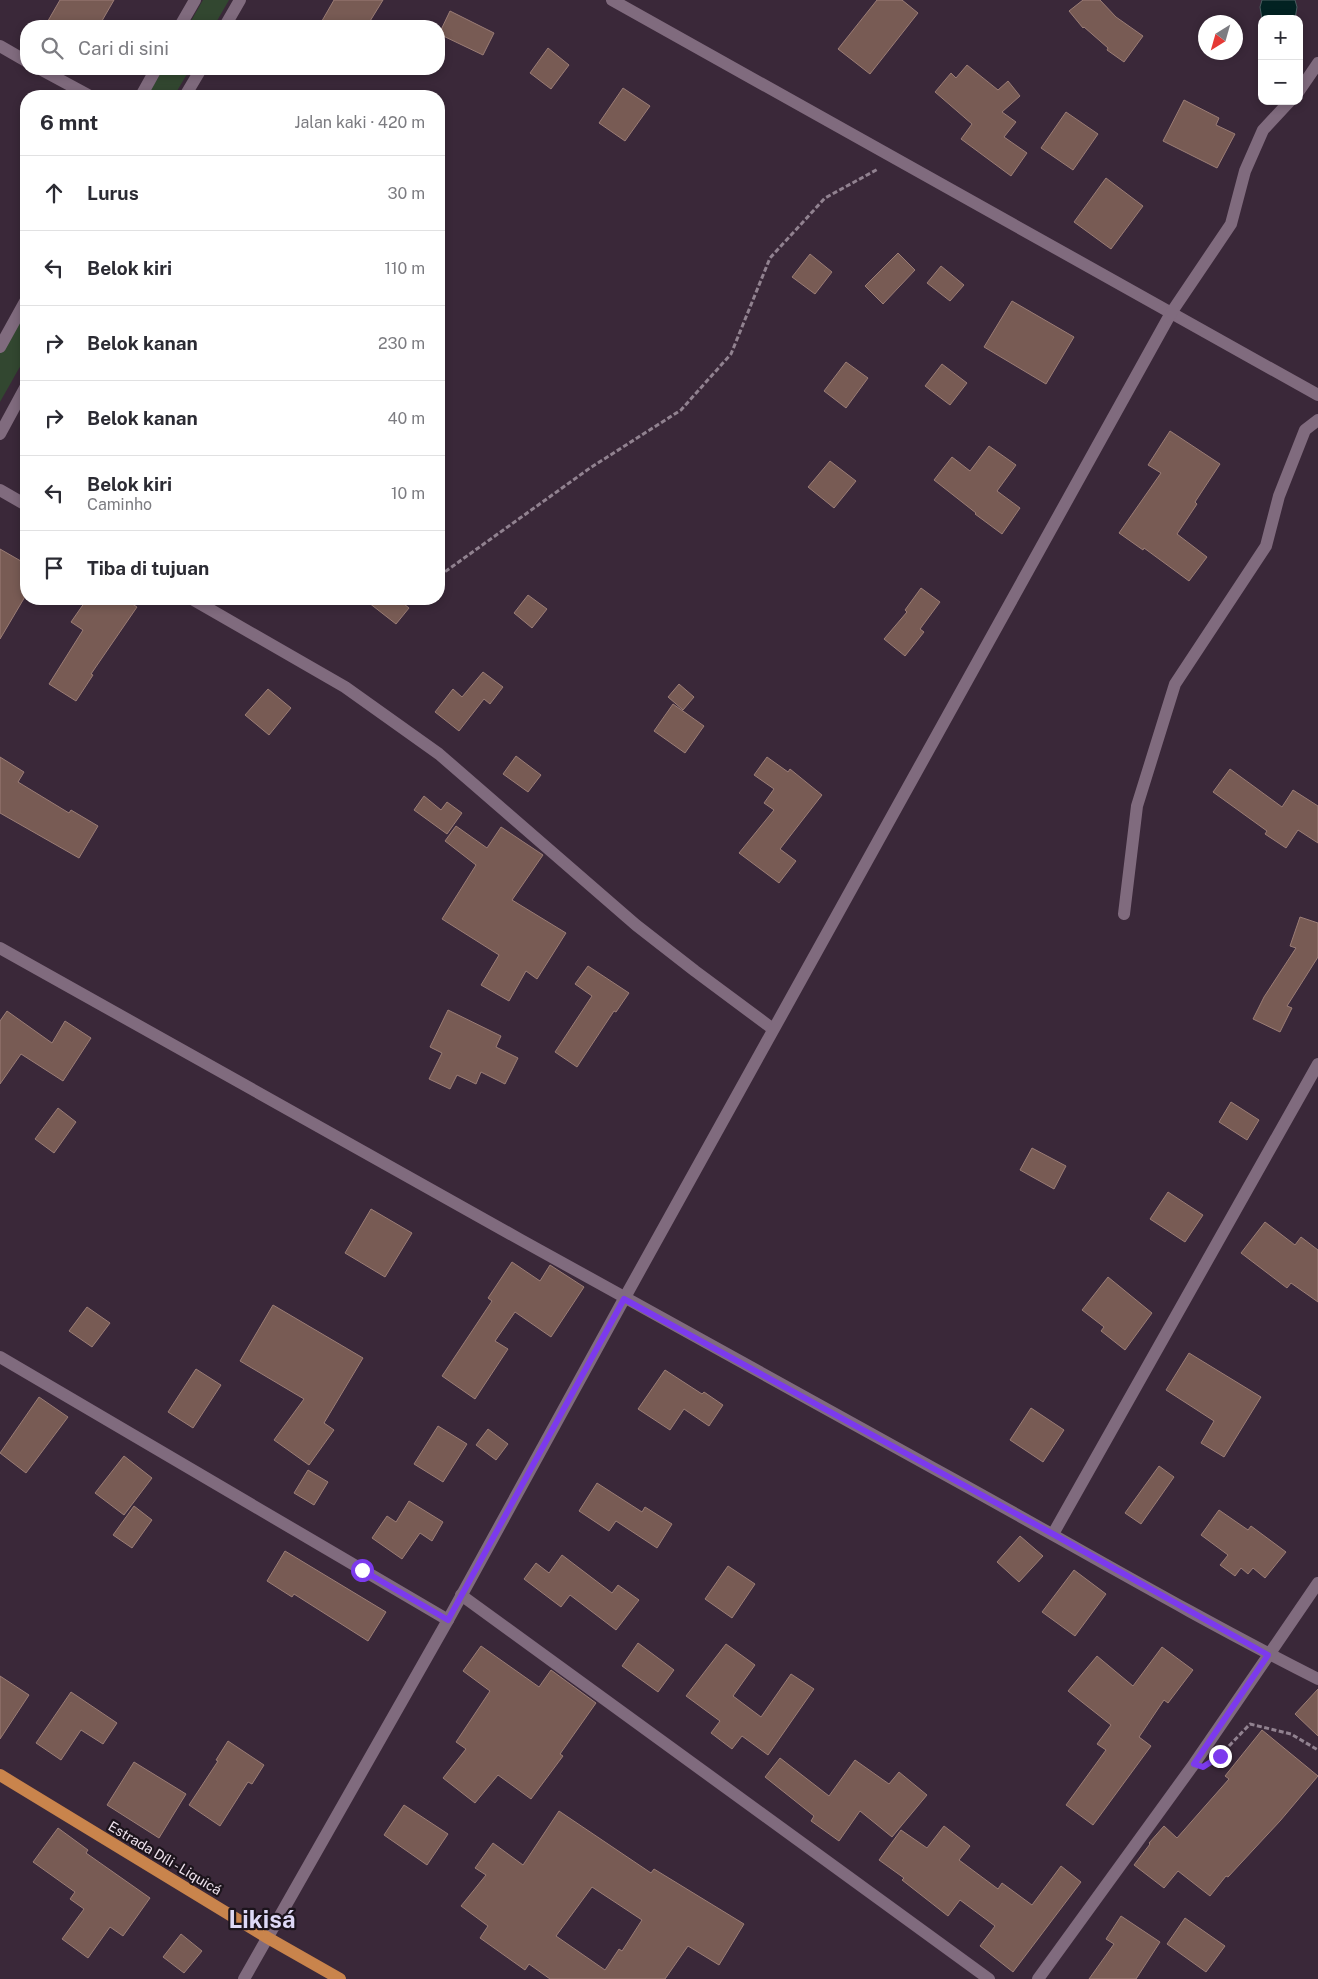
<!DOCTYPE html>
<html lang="id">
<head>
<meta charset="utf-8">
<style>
	:root { --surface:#fff; --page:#f2f2f3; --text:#2b2b33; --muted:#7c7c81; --line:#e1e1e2 }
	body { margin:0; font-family:"Public Sans",sans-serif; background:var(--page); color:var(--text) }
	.controls { position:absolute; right:15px; top:15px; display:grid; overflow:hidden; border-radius:10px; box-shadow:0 2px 8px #0003 }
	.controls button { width:45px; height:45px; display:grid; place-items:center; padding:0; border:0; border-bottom:1px solid var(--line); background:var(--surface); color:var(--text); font:25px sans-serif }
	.compass { position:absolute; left:1198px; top:15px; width:45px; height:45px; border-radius:50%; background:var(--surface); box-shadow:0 2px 8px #0003; rotate:217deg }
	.stop { position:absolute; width:15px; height:15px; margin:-11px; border:4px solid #7c3aed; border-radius:50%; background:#fff }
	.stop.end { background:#7c3aed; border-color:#fff; box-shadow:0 1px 5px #0008 }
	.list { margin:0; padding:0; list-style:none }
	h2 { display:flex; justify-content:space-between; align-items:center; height:65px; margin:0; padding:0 20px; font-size:21px }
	h2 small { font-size:16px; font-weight:400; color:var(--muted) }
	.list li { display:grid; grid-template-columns:32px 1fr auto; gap:15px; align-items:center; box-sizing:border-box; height:75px; padding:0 20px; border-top:1px solid var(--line) }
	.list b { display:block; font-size:19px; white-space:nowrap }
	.list p { margin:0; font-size:16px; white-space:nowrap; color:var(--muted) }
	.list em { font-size:16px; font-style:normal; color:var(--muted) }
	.icon { flex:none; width:28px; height:28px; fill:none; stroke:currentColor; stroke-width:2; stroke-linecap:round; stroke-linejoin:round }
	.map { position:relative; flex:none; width:1318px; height:1979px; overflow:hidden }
	.search { position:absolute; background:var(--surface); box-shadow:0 2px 8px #0003; left:20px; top:20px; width:425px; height:55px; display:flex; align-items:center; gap:12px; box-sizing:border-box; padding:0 18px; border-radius:20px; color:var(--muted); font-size:19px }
	.panel { position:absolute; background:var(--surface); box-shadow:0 2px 8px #0003; left:20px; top:90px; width:425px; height:515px; border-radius:20px }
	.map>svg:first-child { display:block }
	.green { fill:#324730 }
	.water { fill:#022222; stroke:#495c5f }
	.building { fill:#785b54; stroke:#9b7d76; fill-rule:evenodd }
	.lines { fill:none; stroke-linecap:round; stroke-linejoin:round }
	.path { stroke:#918290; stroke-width:3; stroke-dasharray:5 2.5; stroke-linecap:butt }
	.minor { stroke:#806b7e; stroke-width:12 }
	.primary { stroke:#c9844c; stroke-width:12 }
	.route { stroke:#7c3aed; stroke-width:6 }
	.labels { text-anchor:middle; stroke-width:4.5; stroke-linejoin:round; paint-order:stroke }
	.street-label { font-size:14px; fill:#eee2ed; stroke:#1c141c }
	.town-label { font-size:24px; font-weight:bold; fill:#ded9f6; stroke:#1c141c }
</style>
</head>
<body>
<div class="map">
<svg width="1318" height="1979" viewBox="0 0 1318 1979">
	<rect width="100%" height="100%" fill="#3a2839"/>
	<g class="green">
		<path d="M 203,0 L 229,0 L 214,26 L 188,26 Z"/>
		<path d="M 163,69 L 190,69 L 174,96 L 147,96 Z"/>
		<path d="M 26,305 L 26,356 L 0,402 L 0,350 Z"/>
	</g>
	<path class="water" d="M 1262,0 L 1295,0 L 1297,7 L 1295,19 L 1262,19 L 1260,7 Z"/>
	<g class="building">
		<path d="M 60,0 L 114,0 L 99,26 L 45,26 Z"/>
		<path d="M 334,0 L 383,0 L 367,26 L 319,26 Z"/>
		<path d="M 877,0 L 902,0 L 918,13 L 870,74 L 838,49 Z"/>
		<path d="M 1083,0 L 1100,0 L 1116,17 L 1143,36 L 1124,62 L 1107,50 L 1108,48 L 1084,27 L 1083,28 L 1069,11 Z"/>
		<path d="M 450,11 L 494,33 L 483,55 L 439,34 Z"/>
		<path d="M 548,48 L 569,65 L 551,89 L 530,73 Z"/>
		<path d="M 967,65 L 998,90 L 1008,81 L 1020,96 L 1002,112 L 1016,122 L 1004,137 L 1027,153 L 1011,176 L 961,139 L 972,124 L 935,92 L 951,73 L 956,78 Z"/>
		<path d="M 623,88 L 650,106 L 625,141 L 599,123 Z"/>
		<path d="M 1184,100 L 1219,118 L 1216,125 L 1235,134 L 1217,168 L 1163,141 Z"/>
		<path d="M 1066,112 L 1098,134 L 1073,170 L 1041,148 Z"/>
		<path d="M 1106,178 L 1143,206 L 1111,249 L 1074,222 Z"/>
		<path d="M 898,253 L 915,270 L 883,304 L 865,286 Z"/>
		<path d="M 810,254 L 832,272 L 815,294 L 792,277 Z"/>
		<path d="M 941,266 L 964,285 L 950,301 L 927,283 Z"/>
		<path d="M 1012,301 L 1074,337 L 1046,384 L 984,347 Z"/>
		<path d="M 846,362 L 868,378 L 846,408 L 824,391 Z"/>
		<path d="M 942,364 L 967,383 L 950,405 L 925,386 Z"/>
		<path d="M 1170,431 L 1220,464 L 1195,502 L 1197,504 L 1177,534 L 1207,557 L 1189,581 L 1144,548 L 1143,550 L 1119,533 L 1161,473 L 1148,465 Z"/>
		<path d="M 989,446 L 1016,465 L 997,491 L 1020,508 L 1002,534 L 975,514 L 976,513 L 934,480 L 952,457 L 970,471 Z"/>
		<path d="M 830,461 L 856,481 L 834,508 L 808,487 Z"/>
		<path d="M 0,549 L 26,564 L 26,595 L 0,639 Z"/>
		<path d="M 921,588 L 940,602 L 920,629 L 924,632 L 905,656 L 884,639 L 907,612 L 905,610 Z"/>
		<path d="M 528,595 L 547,609 L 532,628 L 514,613 Z"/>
		<path d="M 87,599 L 125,599 L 137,607 L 91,674 L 93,675 L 76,701 L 49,684 L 83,630 L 71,622 Z"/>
		<path d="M 364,599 L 398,599 L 409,608 L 396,624 Z"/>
		<path d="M 483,672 L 503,687 L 490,704 L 484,699 L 459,731 L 435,712 L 453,689 L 462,697 Z"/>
		<path d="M 679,684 L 694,697 L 683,710 L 668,697 Z"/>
		<path d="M 268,689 L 291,708 L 269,735 L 245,715 Z"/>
		<path d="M 673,704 L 704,726 L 685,753 L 654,731 Z"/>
		<path d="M 516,756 L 541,775 L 528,792 L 503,774 Z"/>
		<path d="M 0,757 L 24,772 L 18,782 L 69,813 L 71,810 L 98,826 L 79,858 L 0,813 Z"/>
		<path d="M 767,757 L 788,772 L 790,769 L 822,795 L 780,849 L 796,861 L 779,883 L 739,853 L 774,810 L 764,803 L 774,789 L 754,775 Z"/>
		<path d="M 1230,769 L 1282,807 L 1293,790 L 1318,806 L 1318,843 L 1298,830 L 1286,848 L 1265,834 L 1267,831 L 1213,792 Z"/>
		<path d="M 424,796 L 441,810 L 447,802 L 462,813 L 447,834 L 414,810 Z"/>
		<path d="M 456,826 L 487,848 L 501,827 L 543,855 L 512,900 L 566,933 L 537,979 L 526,971 L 509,1001 L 481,985 L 499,955 L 442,919 L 476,865 L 445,841 Z"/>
		<path d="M 1300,917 L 1318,923 L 1318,957 L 1287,1006 L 1292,1008 L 1280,1032 L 1253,1019 L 1264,997 L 1296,948 L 1290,946 Z"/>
		<path d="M 588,966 L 629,993 L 616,1012 L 614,1011 L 577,1067 L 555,1052 L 592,996 L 575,984 Z"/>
		<path d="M 448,1010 L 501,1036 L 496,1047 L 518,1058 L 505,1084 L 481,1072 L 476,1084 L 457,1075 L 450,1089 L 429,1079 L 442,1053 L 430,1047 Z"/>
		<path d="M 7,1011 L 52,1043 L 65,1021 L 91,1038 L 63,1081 L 21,1054 L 0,1084 L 0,1021 Z"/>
		<path d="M 1231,1102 L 1259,1120 L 1247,1140 L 1219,1122 Z"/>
		<path d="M 58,1108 L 76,1122 L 54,1153 L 35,1139 Z"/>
		<path d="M 1032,1148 L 1066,1166 L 1054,1189 L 1020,1170 Z"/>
		<path d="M 1168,1192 L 1203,1215 L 1185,1242 L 1150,1219 Z"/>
		<path d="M 371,1209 L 412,1233 L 385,1277 L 345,1253 Z"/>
		<path d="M 1265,1222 L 1295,1245 L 1301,1237 L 1318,1250 L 1318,1302 L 1291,1283 L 1287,1288 L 1241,1253 Z"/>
		<path d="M 512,1262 L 540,1281 L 550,1265 L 584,1287 L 551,1337 L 515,1312 L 495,1341 L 508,1349 L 475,1399 L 442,1376 L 492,1301 L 488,1298 Z"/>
		<path d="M 1108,1277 L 1152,1313 L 1125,1350 L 1101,1331 L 1104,1327 L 1082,1310 Z"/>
		<path d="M 273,1305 L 363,1358 L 324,1423 L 334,1430 L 309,1465 L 274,1440 L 304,1399 L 240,1361 Z"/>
		<path d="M 87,1307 L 110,1323 L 92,1347 L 69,1331 Z"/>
		<path d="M 1189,1353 L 1261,1397 L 1224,1457 L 1201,1443 L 1214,1421 L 1166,1390 Z"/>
		<path d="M 196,1369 L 221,1385 L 193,1428 L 168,1412 Z"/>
		<path d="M 665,1370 L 702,1394 L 704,1392 L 723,1405 L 709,1426 L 684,1409 L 670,1430 L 638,1409 Z"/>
		<path d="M 39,1397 L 68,1417 L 26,1473 L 0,1453 Z"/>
		<path d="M 1031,1408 L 1064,1430 L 1043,1462 L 1010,1440 Z"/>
		<path d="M 438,1426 L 467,1444 L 443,1482 L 414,1464 Z"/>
		<path d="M 488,1429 L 508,1444 L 496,1460 L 476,1445 Z"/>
		<path d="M 124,1456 L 152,1478 L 124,1515 L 95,1493 Z"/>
		<path d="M 1159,1466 L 1174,1477 L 1141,1524 L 1125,1513 Z"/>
		<path d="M 308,1470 L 328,1482 L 314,1505 L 294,1493 Z"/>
		<path d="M 597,1483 L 642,1512 L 645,1507 L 672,1524 L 657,1548 L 616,1521 L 609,1531 L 579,1511 Z"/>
		<path d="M 409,1501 L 443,1522 L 432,1541 L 420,1533 L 402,1559 L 372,1538 L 387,1516 L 396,1522 Z"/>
		<path d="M 134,1506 L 152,1520 L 132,1548 L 113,1535 Z"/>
		<path d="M 1219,1510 L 1248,1530 L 1251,1526 L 1286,1552 L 1265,1578 L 1253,1568 L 1248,1574 L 1241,1568 L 1235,1576 L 1220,1565 L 1228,1555 L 1201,1535 Z"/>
		<path d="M 1020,1536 L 1043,1556 L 1019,1582 L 997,1562 Z"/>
		<path d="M 285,1551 L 386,1612 L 368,1641 L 294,1594 L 292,1597 L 267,1581 Z"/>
		<path d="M 562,1555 L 612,1593 L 618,1585 L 639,1600 L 616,1630 L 570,1595 L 561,1607 L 524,1579 L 536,1563 L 549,1573 Z"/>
		<path d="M 728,1566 L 755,1584 L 732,1618 L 705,1599 Z"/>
		<path d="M 1074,1570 L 1106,1594 L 1075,1636 L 1042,1612 Z"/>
		<path d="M 638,1643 L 674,1670 L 658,1692 L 622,1666 Z"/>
		<path d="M 726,1644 L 755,1665 L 733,1696 L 761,1717 L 791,1674 L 814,1689 L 768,1755 L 742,1736 L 732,1749 L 711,1733 L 720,1721 L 686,1696 Z"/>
		<path d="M 481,1646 L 539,1687 L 551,1670 L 596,1703 L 560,1754 L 563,1756 L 531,1799 L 498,1775 L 475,1803 L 443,1778 L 466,1749 L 456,1742 L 490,1691 L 463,1671 Z"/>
		<path d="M 1162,1647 L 1193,1670 L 1168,1703 L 1164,1700 L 1139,1737 L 1151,1746 L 1093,1825 L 1066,1805 L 1106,1750 L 1097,1744 L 1111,1725 L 1068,1691 L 1097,1656 L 1133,1686 Z"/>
		<path d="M 0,1676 L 29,1695 L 0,1739 Z"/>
		<path d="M 1318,1689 L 1318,1736 L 1295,1714 Z"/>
		<path d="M 71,1692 L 117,1723 L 103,1744 L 81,1730 L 61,1760 L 36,1743 Z"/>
		<path d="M 1262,1730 L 1318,1776 L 1280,1821 L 1228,1877 L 1226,1876 L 1210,1896 L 1178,1871 L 1164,1888 L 1134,1865 L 1150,1844 L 1149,1843 L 1164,1826 L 1177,1838 L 1229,1779 L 1225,1776 Z"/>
		<path d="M 228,1741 L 264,1765 L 252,1784 L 248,1782 L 220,1826 L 189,1805 L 218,1761 L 216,1760 Z"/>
		<path d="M 780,1758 L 829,1796 L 855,1760 L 889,1784 L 899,1772 L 927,1795 L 892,1837 L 860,1811 L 839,1841 L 811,1821 L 814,1816 L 765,1777 Z"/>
		<path d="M 134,1762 L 186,1794 L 159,1838 L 107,1805 Z"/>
		<path d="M 404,1805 L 448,1834 L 427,1865 L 384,1835 Z"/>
		<path d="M 559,1811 L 651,1873 L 654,1869 L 744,1924 L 719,1965 L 688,1946 L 665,1979 L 550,1979 L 529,1964 L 525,1970 L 480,1938 L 488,1926 L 461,1906 L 486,1875 L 475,1868 L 493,1843 L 523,1865 ZM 592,1887 L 642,1920 L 622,1951 L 619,1949 L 605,1970 L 556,1936 Z"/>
		<path d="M 944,1826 L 970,1846 L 959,1860 L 998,1889 L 1002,1883 L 1032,1905 L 1061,1866 L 1081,1882 L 1013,1972 L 980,1946 L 995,1926 L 960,1900 L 948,1916 L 902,1880 L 904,1878 L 879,1860 L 901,1830 L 927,1848 Z"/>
		<path d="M 58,1828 L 88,1850 L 86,1853 L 150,1898 L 123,1936 L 110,1927 L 88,1958 L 62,1939 L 84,1909 L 70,1899 L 75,1892 L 33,1862 Z"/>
		<path d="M 1121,1916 L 1160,1942 L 1136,1979 L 1089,1979 L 1114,1944 L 1106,1939 Z"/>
		<path d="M 1185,1918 L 1225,1946 L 1206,1972 L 1167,1944 Z"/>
		<path d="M 181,1934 L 202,1951 L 184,1973 L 163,1957 Z"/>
	</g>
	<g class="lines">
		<g class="path">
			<path d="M 439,576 L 590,468 L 681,410 L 731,354 L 770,258 L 825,198 L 878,169"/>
			<path d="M 1229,1746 L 1250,1724 L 1291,1734 L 1318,1750"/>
		</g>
		<g class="minor">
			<path d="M 612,0 L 1318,395"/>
			<path d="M 180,26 L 195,0"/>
			<path d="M 225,26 L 240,0"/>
			<path d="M 0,46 L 26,61"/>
			<path d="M 40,69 L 90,96"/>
			<path d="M 1299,91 L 1318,63"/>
			<path d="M 141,96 L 156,69"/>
			<path d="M 185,96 L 201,69"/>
			<path d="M 0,347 L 26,300"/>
			<path d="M 0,434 L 26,386"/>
			<path d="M 0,490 L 26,505"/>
			<path d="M 192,599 L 345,687 L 439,754 L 636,925 L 695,971 L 773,1029"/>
			<path d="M 1124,914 L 1137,806 L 1175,684 L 1266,546 L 1279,496 L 1305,430 L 1318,420"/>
			<path d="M 0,948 C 310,1122 621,1297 933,1468 C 1061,1538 1187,1613 1318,1679"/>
			<path d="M 0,1357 L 448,1620"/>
			<path d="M 1053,1534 L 1318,1064"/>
			<path d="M 461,1595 L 989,1979"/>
			<path d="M 244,1979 L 448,1620 L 624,1299 L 1171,313 L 1231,224 L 1245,171 L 1263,130 L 1290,101"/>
			<path d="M 1038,1979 L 1194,1764 L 1318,1583"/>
		</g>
		<path class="primary" d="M 0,1775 L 268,1938 L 340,1979"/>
	</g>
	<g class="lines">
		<path class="route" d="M 362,1570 L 448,1620 L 624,1299 L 1053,1534 L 1268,1655 L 1194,1764 L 1203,1767 L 1220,1756"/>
	</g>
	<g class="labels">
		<g class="street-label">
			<text transform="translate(165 1858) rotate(31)" y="5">Estrada Díli - Liquicá</text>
		</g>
		<g class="town-label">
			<text x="262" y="1928">Likisá</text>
		</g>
	</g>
</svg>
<div class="controls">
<button>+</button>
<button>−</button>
</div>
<svg class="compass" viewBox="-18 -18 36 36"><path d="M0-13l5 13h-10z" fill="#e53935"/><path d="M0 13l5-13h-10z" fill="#7c7c81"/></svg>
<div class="stop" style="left:362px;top:1570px"></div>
<div class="stop end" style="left:1220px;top:1756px"></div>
<div class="search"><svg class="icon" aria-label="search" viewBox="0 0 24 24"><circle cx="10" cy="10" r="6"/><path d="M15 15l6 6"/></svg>Cari di sini</div>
<section class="panel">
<h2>6 mnt<small>Jalan kaki · 420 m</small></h2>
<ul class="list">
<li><svg class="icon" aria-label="ahead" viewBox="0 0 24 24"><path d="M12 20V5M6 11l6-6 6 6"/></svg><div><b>Lurus</b></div><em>30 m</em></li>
<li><svg class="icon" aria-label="left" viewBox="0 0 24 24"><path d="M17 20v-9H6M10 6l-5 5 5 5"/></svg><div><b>Belok kiri</b></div><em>110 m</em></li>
<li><svg class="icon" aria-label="right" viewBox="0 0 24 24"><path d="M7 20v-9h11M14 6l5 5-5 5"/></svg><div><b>Belok kanan</b></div><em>230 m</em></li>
<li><svg class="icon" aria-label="right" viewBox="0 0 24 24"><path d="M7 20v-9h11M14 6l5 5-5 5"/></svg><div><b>Belok kanan</b></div><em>40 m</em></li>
<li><svg class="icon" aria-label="left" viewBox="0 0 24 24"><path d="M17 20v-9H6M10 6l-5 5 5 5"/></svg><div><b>Belok kiri</b><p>Caminho</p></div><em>10 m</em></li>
<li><svg class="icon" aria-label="arrive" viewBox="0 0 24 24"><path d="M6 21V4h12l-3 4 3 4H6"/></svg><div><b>Tiba di tujuan</b></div></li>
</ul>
</section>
</div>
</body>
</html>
